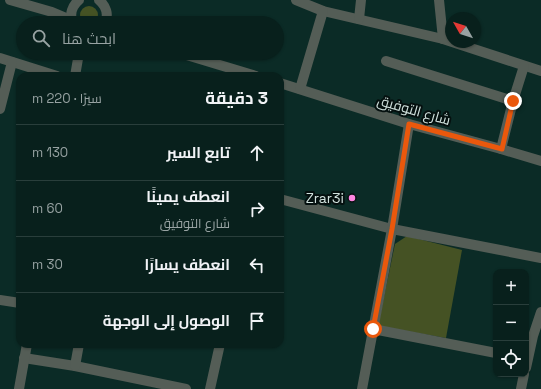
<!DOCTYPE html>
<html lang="ar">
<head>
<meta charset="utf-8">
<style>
	:root { --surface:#08201c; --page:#162d29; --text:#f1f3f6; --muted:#98a3a3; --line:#293e3b }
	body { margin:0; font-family:"Space Grotesk",Cairo,sans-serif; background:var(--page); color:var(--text); direction:rtl }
	.controls { position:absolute; right:12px; bottom:12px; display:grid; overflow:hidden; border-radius:8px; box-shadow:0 1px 3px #0004 }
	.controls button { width:36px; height:36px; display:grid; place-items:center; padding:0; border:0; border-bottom:1px solid var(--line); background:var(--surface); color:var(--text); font:20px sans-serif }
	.compass { position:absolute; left:445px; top:12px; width:36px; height:36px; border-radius:50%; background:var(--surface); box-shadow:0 1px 3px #0004; rotate:309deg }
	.stop { position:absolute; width:12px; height:12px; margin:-9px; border:3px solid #ea580c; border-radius:50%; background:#fff }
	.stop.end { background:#ea580c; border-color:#fff; box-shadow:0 1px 4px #0008 }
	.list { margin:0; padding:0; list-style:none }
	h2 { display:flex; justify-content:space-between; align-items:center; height:52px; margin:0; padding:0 16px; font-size:17px }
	h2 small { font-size:13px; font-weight:400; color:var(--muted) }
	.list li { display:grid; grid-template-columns:26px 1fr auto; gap:12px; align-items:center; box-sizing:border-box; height:56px; padding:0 16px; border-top:1px solid var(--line) }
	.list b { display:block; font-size:15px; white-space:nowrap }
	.list p { margin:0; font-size:13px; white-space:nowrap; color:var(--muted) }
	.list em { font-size:13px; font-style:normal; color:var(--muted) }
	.icon { flex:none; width:22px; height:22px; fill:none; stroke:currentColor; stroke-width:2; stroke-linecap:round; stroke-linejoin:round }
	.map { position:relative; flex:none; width:541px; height:389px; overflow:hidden; direction:ltr }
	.search { position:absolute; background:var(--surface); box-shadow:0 1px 3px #0004; left:16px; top:16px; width:268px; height:44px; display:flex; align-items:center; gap:10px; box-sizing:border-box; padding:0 14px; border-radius:22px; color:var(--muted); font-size:15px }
	.panel { position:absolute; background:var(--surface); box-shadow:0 1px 3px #0004; left:16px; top:72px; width:268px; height:276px; border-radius:12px; direction:rtl }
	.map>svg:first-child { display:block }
	.green { fill:#455224 }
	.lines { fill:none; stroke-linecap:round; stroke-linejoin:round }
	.minor { stroke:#545d56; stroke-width:10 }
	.route { stroke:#ea580c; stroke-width:5 }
	.poi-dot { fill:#fe86e1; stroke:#05100f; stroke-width:1.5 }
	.labels { text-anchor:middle; stroke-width:4; stroke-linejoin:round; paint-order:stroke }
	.street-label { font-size:14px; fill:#d1e2de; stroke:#05100f }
	.poi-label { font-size:14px; fill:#d1e2de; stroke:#05100f; text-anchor:end }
</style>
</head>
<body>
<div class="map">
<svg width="541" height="389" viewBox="0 0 541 389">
	<rect width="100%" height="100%" fill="#0b2b26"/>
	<g class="green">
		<circle cx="89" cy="15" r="9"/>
		<path d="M 407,236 L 462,250 L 446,338 L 378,326 L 395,244 Z"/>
	</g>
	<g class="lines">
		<g class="minor">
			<path d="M 10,0 L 52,12 L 71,20"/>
			<path d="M 99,0 C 106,6 109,14 105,23"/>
			<path d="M 296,0 L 323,11 L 443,39 L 541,71"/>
			<path d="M 439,0 L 443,39"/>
			<path d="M 359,19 L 361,0"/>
			<path d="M 73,23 C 69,14 72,6 79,0"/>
			<path d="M 180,53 L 256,76"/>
			<path d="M 0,58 L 57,76"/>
			<path d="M 386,61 L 513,101"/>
			<path d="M 75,76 L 79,53"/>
			<path d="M 280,83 L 409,124 L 501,149 L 541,161"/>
			<path d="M 300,89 L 323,11"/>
			<path d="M 0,109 L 12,62"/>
			<path d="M 501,149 L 513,101 L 524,66"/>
			<path d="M 280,199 L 392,229 L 541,258"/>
			<path d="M 0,300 L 20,303"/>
			<path d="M 373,329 L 496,353"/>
			<path d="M 24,358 L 75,366 L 186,389"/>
			<path d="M 75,366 L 79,344"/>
			<path d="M 526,368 L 533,336 L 541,312"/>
			<path d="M 19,389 L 27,344"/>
			<path d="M 210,389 L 220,344"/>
			<path d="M 362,389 L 392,229 L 409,124"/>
			<path d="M 521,389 L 524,374"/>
		</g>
	</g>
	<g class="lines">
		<path class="route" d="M 373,329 L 392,229 L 409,124 L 502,149 L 513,101"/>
	</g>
	<circle class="poi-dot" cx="352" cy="198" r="4"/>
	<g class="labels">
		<g class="street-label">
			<text transform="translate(414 110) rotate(16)" y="5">شارع التوفيق</text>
		</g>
		<g class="poi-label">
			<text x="344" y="203">Zrar3i</text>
		</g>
	</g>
</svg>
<div class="controls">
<button>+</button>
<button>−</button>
<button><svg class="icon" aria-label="locate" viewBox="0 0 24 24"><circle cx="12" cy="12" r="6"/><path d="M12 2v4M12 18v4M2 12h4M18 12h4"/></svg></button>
</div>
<svg class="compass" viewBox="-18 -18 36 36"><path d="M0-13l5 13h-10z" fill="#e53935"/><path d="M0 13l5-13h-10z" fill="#98a3a3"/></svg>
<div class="stop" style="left:373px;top:329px"></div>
<div class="stop end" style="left:513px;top:101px"></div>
<div class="search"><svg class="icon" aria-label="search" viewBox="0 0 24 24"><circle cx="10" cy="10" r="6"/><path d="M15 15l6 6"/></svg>ابحث هنا</div>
<section class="panel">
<h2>3 دقيقة<small>سيرًا · 220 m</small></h2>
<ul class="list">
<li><svg class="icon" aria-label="ahead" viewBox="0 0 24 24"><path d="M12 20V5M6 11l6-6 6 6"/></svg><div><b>تابع السير</b></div><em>130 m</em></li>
<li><svg class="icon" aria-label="right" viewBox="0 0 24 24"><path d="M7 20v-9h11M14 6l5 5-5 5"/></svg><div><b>انعطف يمينًا</b><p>شارع التوفيق</p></div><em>60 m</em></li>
<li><svg class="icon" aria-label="left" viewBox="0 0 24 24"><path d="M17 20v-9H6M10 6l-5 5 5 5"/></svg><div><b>انعطف يسارًا</b></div><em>30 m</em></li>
<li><svg class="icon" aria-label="arrive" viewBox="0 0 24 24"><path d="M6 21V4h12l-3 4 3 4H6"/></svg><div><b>الوصول إلى الوجهة</b></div></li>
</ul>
</section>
</div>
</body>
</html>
